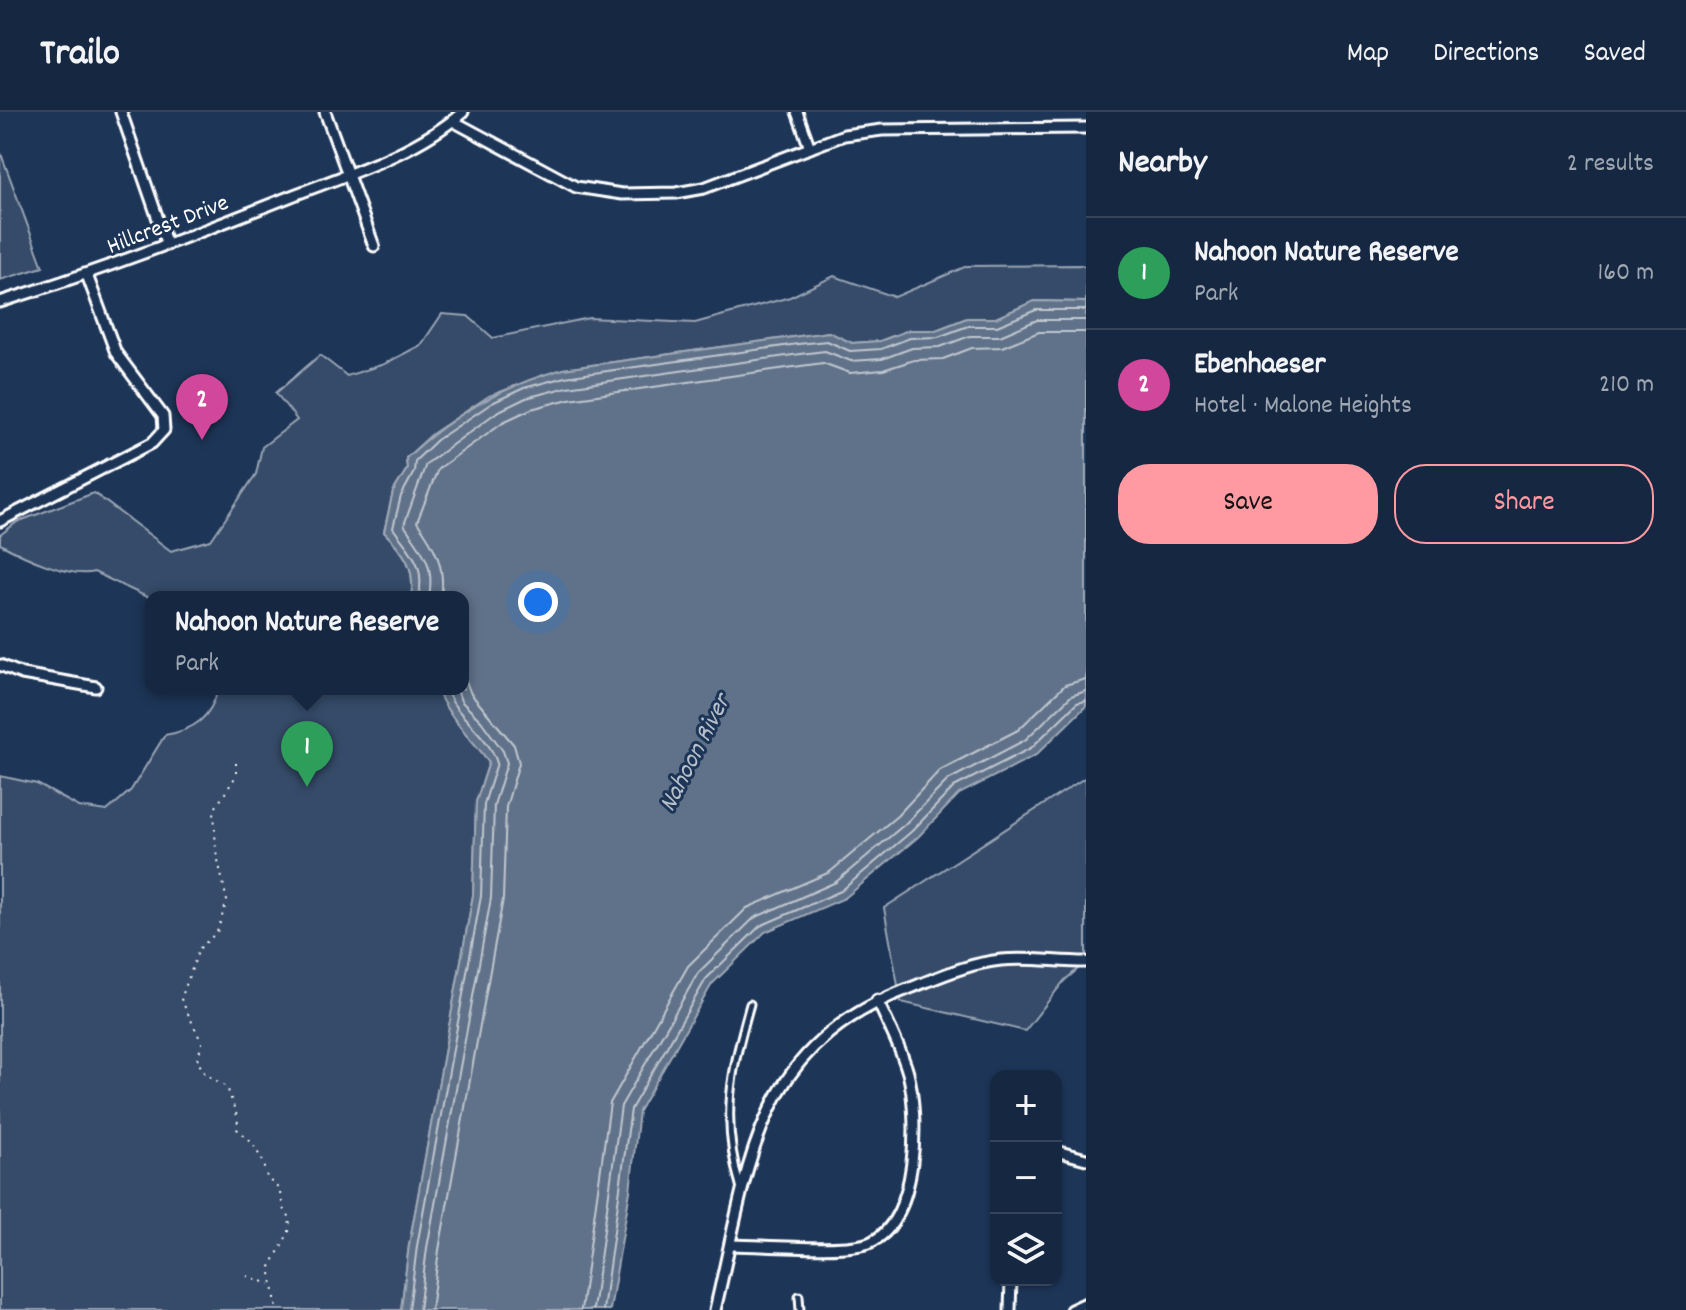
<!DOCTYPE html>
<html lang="en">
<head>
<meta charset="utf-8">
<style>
	:root { --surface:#162841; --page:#1f3048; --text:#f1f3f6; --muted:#9ea6b1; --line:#35445a; --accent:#ff9aa2 }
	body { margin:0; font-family:Dekko,sans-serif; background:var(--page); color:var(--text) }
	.controls { position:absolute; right:24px; bottom:24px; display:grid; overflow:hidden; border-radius:16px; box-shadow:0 2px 6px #0004 }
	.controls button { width:72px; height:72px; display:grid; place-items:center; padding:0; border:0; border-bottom:2px solid var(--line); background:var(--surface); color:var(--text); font:40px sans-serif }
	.you { position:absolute; left:538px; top:490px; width:28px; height:28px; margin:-20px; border:6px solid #fff; border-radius:50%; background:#1a73e8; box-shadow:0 0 0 12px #1a73e833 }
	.badge { display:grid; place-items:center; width:52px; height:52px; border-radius:50%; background:var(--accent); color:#fff; font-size:26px; font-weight:700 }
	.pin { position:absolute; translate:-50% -66px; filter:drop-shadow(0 2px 4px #0008) }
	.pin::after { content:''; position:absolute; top:42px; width:28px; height:24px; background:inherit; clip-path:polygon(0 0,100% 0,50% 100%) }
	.popup { position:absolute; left:145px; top:479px; width:324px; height:104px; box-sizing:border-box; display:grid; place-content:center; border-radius:16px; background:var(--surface); filter:drop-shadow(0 2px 6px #0005); font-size:26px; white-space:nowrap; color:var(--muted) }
	.popup b { font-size:30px; color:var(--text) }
	.popup::after { content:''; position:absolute; left:50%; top:100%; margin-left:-16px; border:16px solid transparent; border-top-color:var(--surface) }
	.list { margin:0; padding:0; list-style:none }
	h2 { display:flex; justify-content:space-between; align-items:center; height:104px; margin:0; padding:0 32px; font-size:34px }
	h2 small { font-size:26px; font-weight:400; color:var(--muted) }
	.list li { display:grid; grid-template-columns:52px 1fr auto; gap:24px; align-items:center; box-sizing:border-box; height:112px; padding:0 32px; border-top:2px solid var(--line) }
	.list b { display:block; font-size:30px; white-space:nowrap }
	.list p { margin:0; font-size:26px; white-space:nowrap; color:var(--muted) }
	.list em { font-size:26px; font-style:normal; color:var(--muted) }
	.actions { display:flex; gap:16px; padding:24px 32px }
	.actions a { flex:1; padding:18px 0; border:2px solid var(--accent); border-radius:32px; text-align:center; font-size:28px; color:var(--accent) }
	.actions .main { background:var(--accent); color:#111 }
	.icon { flex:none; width:44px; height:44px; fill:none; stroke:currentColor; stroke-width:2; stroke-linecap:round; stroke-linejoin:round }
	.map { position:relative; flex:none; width:1086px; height:1198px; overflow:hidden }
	header { display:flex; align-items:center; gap:48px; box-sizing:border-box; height:112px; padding:0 40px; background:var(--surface); border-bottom:2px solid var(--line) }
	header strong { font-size:38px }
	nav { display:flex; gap:44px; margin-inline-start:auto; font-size:28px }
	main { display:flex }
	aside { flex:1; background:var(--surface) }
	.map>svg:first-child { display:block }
	.green { fill:#364b69; stroke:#9aa5b4; stroke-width:2 }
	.water { fill:#617289; stroke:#a0aab8; stroke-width:2 }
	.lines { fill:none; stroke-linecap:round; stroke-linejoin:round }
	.shore { stroke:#c0c7d0; stroke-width:2 }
	.lane-casing { stroke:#fff; stroke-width:11 }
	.street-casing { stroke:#fff; stroke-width:15 }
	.path { stroke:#fff; stroke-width:2; stroke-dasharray:2 6; stroke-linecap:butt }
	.lane { stroke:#1d3557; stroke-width:5 }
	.street { stroke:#1d3557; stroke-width:9 }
	.labels { text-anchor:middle; stroke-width:6; stroke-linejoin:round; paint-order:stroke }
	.street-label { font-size:24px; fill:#fff; stroke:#1d3557 }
	.water-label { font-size:26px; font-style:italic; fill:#b8c0ca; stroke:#1d3557 }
</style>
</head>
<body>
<header>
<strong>Trailo</strong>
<nav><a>Map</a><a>Directions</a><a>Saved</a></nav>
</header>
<main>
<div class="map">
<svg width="1086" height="1198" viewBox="0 0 1086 1198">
	<rect width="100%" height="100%" fill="#1d3557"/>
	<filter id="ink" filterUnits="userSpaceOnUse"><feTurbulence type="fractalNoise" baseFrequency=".0125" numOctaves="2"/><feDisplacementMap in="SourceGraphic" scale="16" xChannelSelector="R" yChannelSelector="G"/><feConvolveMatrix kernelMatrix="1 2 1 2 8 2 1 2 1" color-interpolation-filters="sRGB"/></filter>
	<g filter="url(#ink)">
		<g class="green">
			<path d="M 0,39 L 43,155 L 0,168 Z"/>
			<path d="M 1081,153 L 1086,155 L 1086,190 L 1034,189 L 996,206 L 967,206 L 936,218 L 909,218 L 880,229 L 852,231 L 828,220 L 563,257 L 489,284 L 432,322 L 406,346 L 407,357 L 393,380 L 384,420 C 404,440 416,455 411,485 L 151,487 L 94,460 C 71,467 22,444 0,432 L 0,423 L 17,410 L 94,381 L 171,439 L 211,428 L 256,362 L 262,335 L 297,308 L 276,281 L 320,243 L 347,264 L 384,252 L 421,233 L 442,202 L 468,204 L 493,226 L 589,206 L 695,211 L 790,185 L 834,164 L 895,185 L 967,154 Z"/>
			<path d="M 218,577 L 437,577 C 447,605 471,625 489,650 L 476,690 L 473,783 L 409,1133 L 401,1198 L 0,1198 L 0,664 L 37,672 L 79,695 L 107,699 L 131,678 L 165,623 C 194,618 211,606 218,577 Z"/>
			<path d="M 1086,665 L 1086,850 L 1064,869 L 1025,919 L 901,890 L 884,796 Z"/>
		</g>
		<path class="water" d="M 1034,189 L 1086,190 L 1086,594 L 1036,643 L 959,682 L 918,725 L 845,786 L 765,820 L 712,872 L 639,999 L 630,1079 L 610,1198 L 401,1198 L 409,1133 L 473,783 L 476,690 L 489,650 C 471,625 448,606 437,577 L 463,577 L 463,485 L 411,485 C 416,455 404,440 384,420 L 393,380 L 407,357 L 406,346 C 453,303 502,274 563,257 L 829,220 L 852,231 L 880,229 L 909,218 L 936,218 L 967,206 L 996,206 Z"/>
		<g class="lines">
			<g class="shore">
				<path d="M 419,485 C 425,450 411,442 393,416 L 401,384 L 414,360 L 415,349 L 437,328 L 492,291 L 524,276 L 565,265 L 798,232 L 827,229 L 850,239 L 881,237 L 910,226 L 938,225 L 968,214 L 997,214 L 1036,198 L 1086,198"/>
				<path d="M 429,485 C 435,451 422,439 404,413 L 426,352 L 497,300 L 526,286 L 567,275 L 800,242 L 825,239 L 851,249 L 882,247 L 912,236 L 940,235 L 970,224 L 1000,224 L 1037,208 L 1086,208"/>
				<path d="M 441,485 C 446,454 434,433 417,410 L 438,357 L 503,310 L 531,297 L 569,287 L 801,254 L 823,251 L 850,261 L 883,258 L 914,248 L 943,247 L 972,236 L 1002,235 L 1039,220 L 1086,220"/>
				<path d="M 409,1198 L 417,1134 L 481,784 L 484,692 L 497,651 C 488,621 456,606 446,577"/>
				<path d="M 419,1198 L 427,1136 L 491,786 L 494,693 L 507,651 L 503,639 L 481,609 L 461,589 L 457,577"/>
				<path d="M 431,1198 L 439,1138 L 503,787 L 506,695 L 519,651 L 514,633 L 471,582 L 463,562"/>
				<path d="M 581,1198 L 610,991 L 688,854 L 747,796 L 830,760 L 897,704 L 940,658 L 1018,618 L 1065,573 L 1086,567"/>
				<path d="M 593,1198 L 621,994 L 698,861 L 754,806 L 836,770 L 905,712 L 948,668 L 1025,628 L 1071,584 L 1086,579"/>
				<path d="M 603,1198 L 631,997 L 706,867 L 760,814 L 841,779 L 912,719 L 954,675 L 1031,636 L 1077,591 L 1086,589"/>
			</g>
			<g class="lane-casing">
				<g id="lane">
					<path d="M 741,1077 C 720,1007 731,960 750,892"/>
					<path d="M 799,1184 L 800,1198"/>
				</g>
			</g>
			<g class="street-casing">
				<g id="street">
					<path d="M 121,0 L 167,133"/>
					<path d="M 325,0 L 374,134"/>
					<path d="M 797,0 L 810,36"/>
					<path d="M 453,9 L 576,75 L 622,82 L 676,81 L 704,76 L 844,23 L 882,18 L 1086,16"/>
					<path d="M 0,190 C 100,159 196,122 294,83 C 351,61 416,41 463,0"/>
					<path d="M 0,409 L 152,331 L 164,318 L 163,304 L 116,241 L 87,163"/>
					<path d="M 0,553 L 22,562 L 96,575"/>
					<path d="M 1056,1039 L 1086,1047"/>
					<path d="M 731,1133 C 759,1133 849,1141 871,1130 C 919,1108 919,1004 908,961 C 901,936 888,912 877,888"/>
					<path d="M 715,1198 C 750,1052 752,934 913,875 C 941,864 970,851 1001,848 C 1029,845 1057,850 1086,850"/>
					<path d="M 1010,1198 L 1011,1168"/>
					<path d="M 1071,1198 L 1086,1191"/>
				</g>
			</g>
			<g class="path">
				<path d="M 236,651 L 236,664 L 214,698 L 216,739 L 227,789 L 217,820 L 199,837 L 181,887 L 202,931 L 197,948 L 205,962 L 227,975 L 238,1007 L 237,1017 L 251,1029 L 264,1051 L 267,1066 L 279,1077 L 284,1099 L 290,1105 L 289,1120 L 270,1155 L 277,1198"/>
				<path d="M 247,1164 L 270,1172"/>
			</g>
			<use href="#lane" class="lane"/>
			<use href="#street" class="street"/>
		</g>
	</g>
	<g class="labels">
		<g class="street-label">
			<text transform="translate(167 111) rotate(-21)" y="8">Hillcrest Drive</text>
		</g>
		<g class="water-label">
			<text transform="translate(693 640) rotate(-63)" y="9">Nahoon River</text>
		</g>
	</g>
</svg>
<div class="controls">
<button>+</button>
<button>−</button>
<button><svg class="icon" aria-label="layers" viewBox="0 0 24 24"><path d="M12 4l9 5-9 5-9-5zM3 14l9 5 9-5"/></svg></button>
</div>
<div class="you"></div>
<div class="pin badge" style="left:307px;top:675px;background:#2e9e5b">1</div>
<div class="popup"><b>Nahoon Nature Reserve</b>Park</div>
<div class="pin badge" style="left:202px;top:328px;background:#d1479c">2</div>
</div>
<aside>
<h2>Nearby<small>2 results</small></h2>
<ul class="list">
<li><span class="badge" style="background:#2e9e5b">1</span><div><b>Nahoon Nature Reserve</b><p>Park</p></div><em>160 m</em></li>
<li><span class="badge" style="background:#d1479c">2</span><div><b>Ebenhaeser</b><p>Hotel · Malone Heights</p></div><em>210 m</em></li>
</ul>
<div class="actions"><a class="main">Save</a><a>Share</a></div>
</aside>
</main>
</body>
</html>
